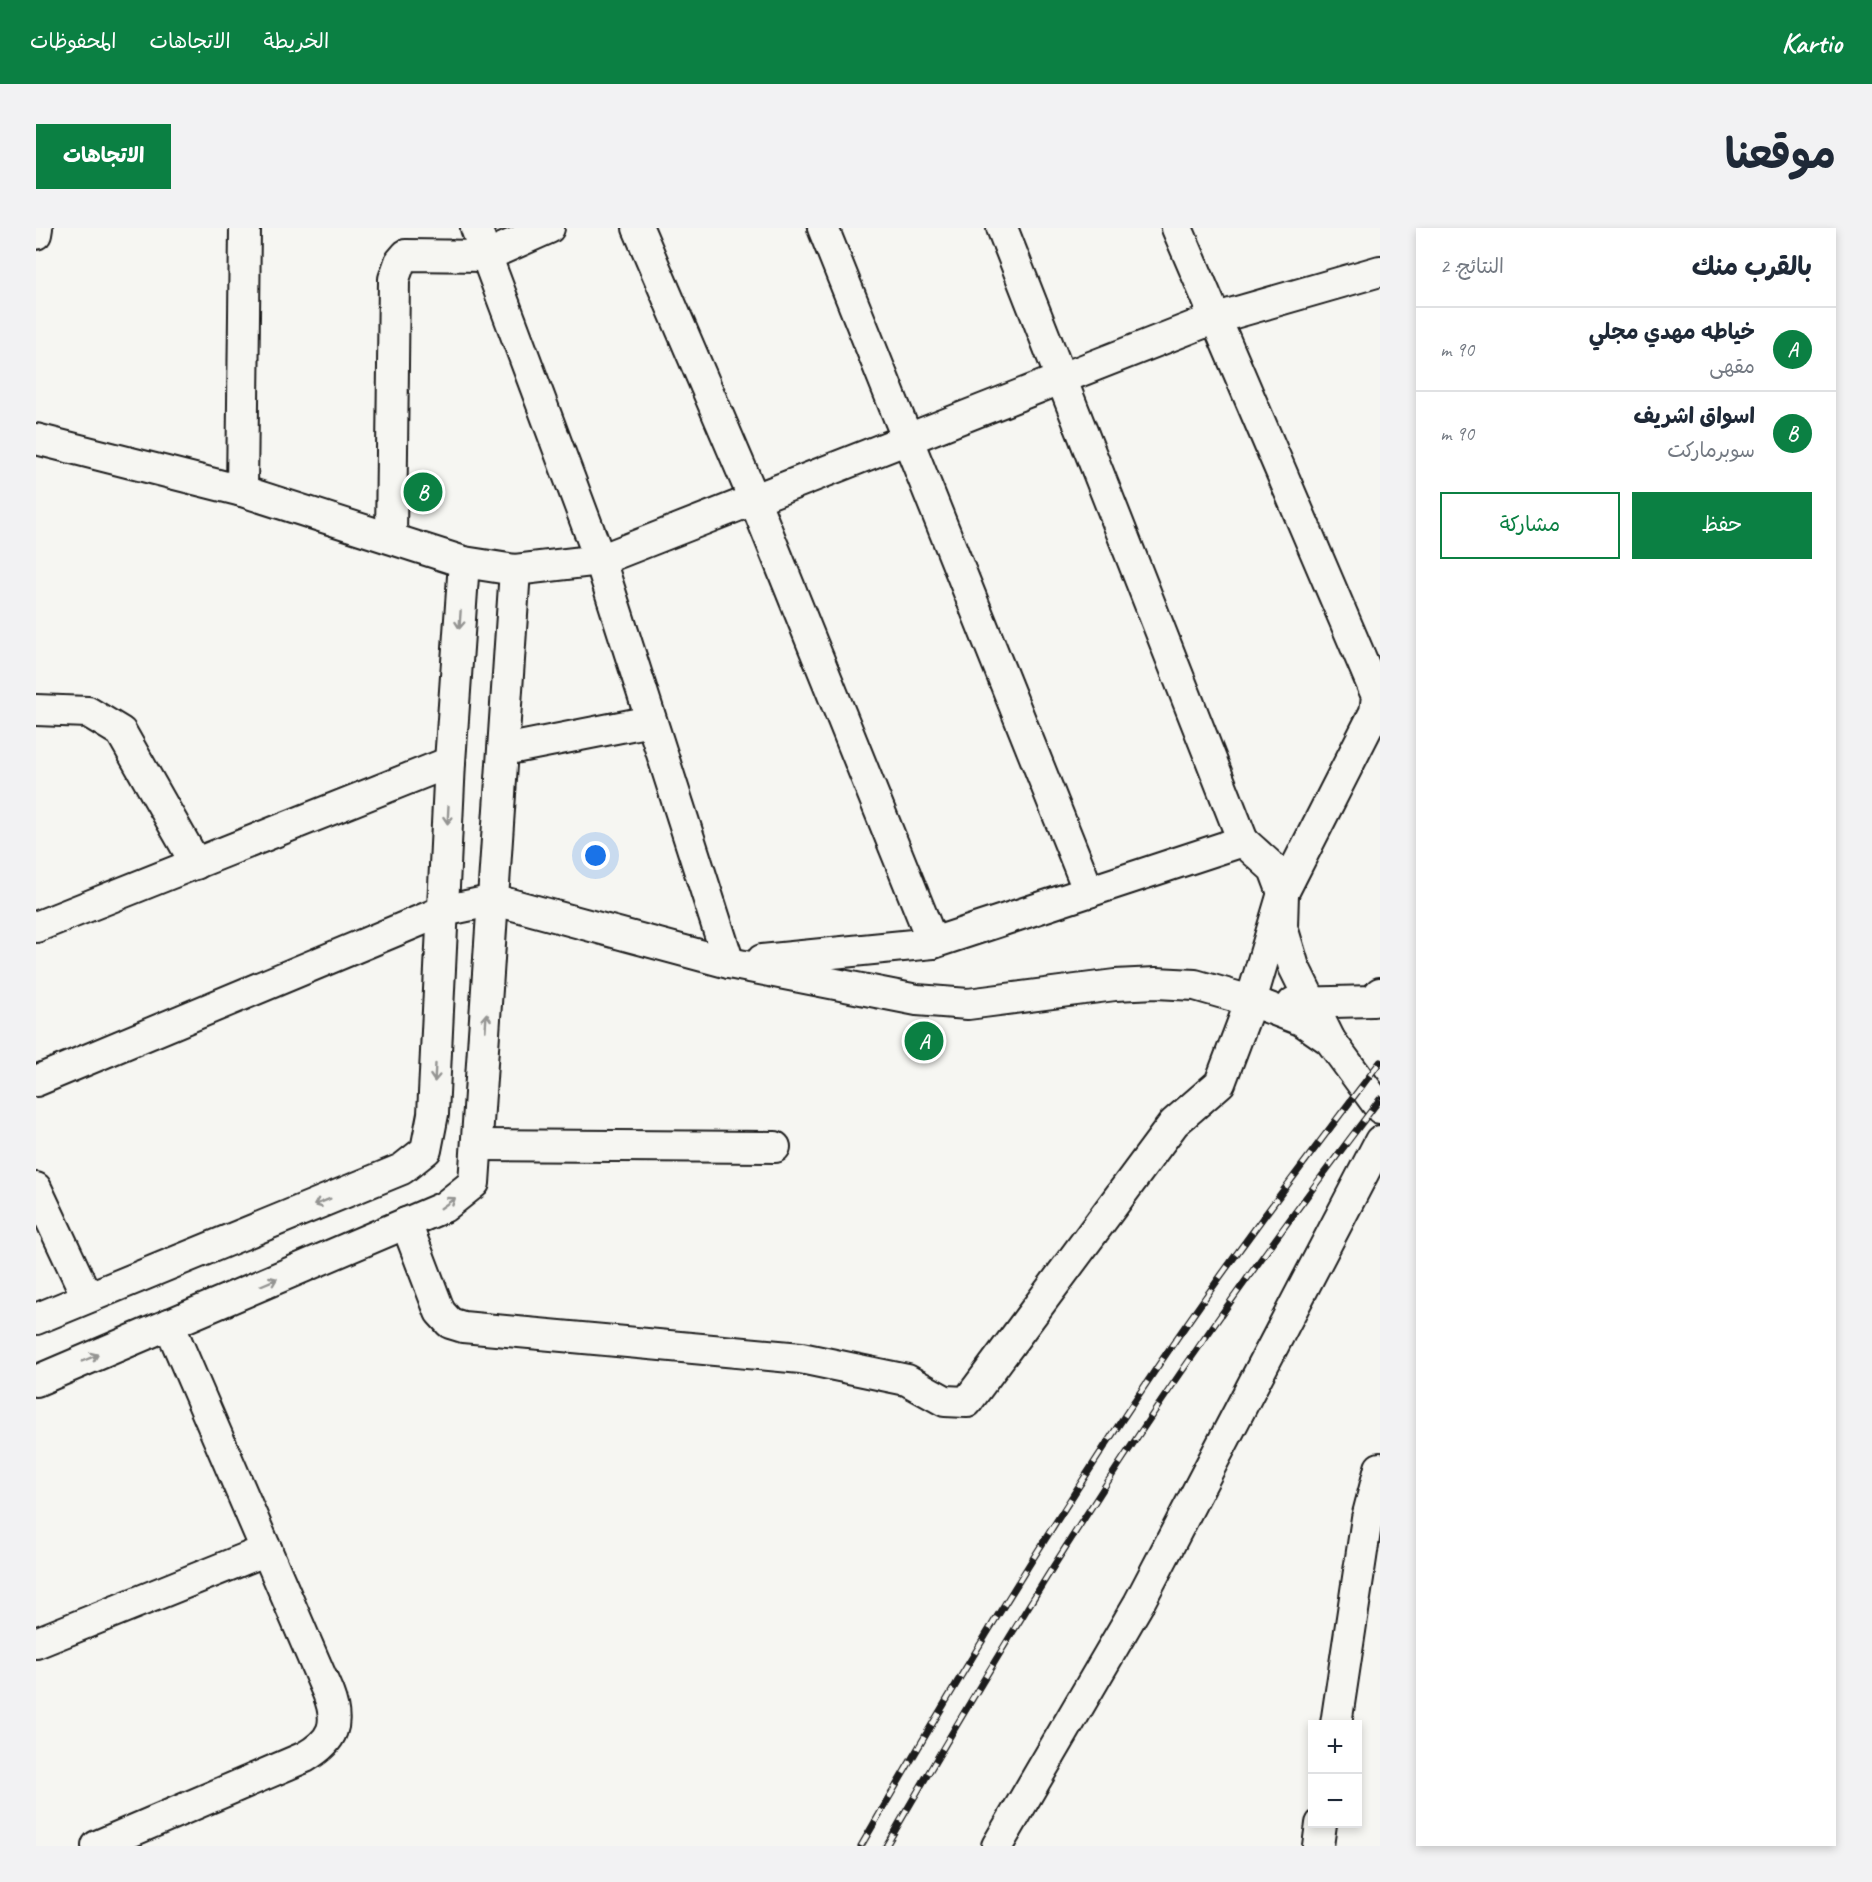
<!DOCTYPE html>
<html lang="ar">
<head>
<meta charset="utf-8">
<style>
	:root { --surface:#fff; --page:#f2f2f3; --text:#1f2937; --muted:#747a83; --line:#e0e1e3; --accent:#0b8043 }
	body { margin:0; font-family:Caveat,"Playpen Sans Arabic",sans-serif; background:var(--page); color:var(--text); direction:rtl }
	.controls { position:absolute; right:18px; bottom:18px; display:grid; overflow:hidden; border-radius:0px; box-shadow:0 3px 9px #0003 }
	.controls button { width:54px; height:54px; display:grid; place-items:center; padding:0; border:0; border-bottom:2px solid var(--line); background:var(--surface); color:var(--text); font:30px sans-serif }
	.you { position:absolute; left:560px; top:628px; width:21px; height:21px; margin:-15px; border:4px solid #fff; border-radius:50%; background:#1a73e8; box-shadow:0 0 0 9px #1a73e833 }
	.badge { display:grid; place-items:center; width:39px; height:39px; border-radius:50%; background:var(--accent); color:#fff; font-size:20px; font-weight:700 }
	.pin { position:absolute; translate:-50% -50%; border:3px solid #fff; box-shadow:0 2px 6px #0006 }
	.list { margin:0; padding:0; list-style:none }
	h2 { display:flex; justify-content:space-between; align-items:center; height:78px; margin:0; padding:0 24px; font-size:26px }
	h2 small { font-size:20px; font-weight:400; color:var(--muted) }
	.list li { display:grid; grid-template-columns:39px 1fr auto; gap:18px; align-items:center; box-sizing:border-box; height:84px; padding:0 24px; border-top:2px solid var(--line) }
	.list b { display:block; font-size:22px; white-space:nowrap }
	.list p { margin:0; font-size:20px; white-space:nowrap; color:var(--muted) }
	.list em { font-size:20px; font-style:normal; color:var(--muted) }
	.actions { display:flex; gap:12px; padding:18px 24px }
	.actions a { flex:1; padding:14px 0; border:2px solid var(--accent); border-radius:0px; text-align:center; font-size:21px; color:var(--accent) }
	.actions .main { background:var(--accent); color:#fff }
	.map { position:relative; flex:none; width:1344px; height:1618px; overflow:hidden; direction:ltr; border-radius:0px }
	header { display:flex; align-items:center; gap:36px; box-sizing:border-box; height:84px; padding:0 30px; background:var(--accent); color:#fff }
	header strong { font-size:28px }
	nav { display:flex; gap:33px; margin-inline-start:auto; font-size:21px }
	.intro { display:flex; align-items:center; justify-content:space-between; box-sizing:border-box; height:144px; padding:0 36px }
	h1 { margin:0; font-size:42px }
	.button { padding:15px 27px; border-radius:0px; background:var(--accent); color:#fff; font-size:21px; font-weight:700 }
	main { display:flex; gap:36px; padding:0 36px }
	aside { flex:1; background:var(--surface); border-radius:0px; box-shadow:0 3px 9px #0003 }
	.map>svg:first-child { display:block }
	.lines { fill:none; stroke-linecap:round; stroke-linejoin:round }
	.street-casing { stroke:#1c1c1c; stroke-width:34 }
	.street { stroke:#f6f6f2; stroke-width:30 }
	.rail-casing { stroke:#1c1c1c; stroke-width:7 }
	.rail { stroke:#f6f6f2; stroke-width:4.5; stroke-dasharray:14; stroke-linecap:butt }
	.oneway { stroke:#949492 }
</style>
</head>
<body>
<header>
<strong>Kartio</strong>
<nav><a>الخريطة</a><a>الاتجاهات</a><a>المحفوظات</a></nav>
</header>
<div class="intro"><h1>موقعنا</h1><a class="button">الاتجاهات</a></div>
<main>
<aside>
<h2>بالقرب منك<small>النتائج: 2</small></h2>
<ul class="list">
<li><span class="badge">A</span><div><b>خياطه مهدي مجلي</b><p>مقهى</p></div><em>90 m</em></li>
<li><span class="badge">B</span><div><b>اسواق اشريف</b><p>سوبرماركت</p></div><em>90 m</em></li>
</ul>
<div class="actions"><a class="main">حفظ</a><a>مشاركة</a></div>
</aside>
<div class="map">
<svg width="1344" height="1618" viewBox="0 0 1344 1618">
	<rect width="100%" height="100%" fill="#f6f6f2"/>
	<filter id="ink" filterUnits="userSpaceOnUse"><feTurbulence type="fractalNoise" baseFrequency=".0167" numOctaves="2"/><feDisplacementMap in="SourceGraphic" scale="12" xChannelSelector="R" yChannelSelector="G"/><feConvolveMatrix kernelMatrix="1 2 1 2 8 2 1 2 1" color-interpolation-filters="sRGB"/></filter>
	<g filter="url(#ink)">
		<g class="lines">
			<g class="street-casing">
				<g id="street">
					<path d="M 440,0 L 564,332 L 693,735"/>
					<path d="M 602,0 L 718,271 L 897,715"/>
					<path d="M 787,0 L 1053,664"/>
					<path d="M 966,0 L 1207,613"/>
					<path d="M 0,6 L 1,0"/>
					<path d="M 0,211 L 206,263 L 428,334 L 479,342 L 564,332 L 1177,91 L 1344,43"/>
					<path d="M 206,263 L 209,0"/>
					<path d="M 355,310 L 358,51 L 364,34 L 370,27 L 450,28 L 513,0"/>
					<path d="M 0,482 L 52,484 L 85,504 L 160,636"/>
					<path d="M 468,522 L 615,493"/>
					<path d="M 0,699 L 414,534"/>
					<path d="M 726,732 L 897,715 L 1207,613 L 1238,641 L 1247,665 L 1246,699 L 1258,739 L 1293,810"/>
					<path d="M 1257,775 L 1337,773 L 1344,765"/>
					<path d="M 0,853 L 407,683 L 459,672 L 693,735 L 881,772 L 932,776 L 1079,757 L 1120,755 L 1159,757 L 1215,773 L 1265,792 L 1294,812 L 1344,880"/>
					<path d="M 441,917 L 739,919"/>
					<path d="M 0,960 L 51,1069"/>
					<path d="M 370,995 L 404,1084 L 414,1095 L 427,1099 L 765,1130 L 871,1152 L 909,1173 L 931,1174 L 1138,895 L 1184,855 L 1215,773 L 1247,665 L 1339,484 L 1341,468 L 1141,0"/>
					<path d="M 0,1091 L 366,941 L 390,922 L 397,886 L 414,534 L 428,334"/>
					<path d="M 0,1153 L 408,979 L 438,955 L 479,342"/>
					<path d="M 0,1415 L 231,1322"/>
					<path d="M 1300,1496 L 1331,1290 L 1344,1240"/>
					<path d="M 61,1618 L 269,1529 C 298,1512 304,1496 292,1465 L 133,1096"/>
					<path d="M 961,1618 L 1103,1375 L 1344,913"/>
					<path d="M 1282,1618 L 1285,1596"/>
				</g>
			</g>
			<use href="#street" class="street"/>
			<g class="rail-casing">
				<g id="rail">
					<path d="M 825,1618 C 920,1453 1019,1290 1126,1132 C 1195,1030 1270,932 1344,834"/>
					<path d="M 850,1618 C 914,1507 979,1397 1049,1289 C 1141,1145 1241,1006 1344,871"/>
				</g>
			</g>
			<use href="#rail" class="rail"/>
		</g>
		<defs><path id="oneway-shaft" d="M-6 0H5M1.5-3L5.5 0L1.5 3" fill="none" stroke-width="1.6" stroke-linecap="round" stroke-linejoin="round" transform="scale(1.5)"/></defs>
		<g class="oneway">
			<use href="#oneway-shaft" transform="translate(424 392) rotate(94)"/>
			<use href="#oneway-shaft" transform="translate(412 587) rotate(93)"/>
			<use href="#oneway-shaft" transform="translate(450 794) rotate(-86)"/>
			<use href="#oneway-shaft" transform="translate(399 845) rotate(93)"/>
			<use href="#oneway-shaft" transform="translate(286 974) rotate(158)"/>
			<use href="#oneway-shaft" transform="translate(412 975) rotate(-35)"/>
			<use href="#oneway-shaft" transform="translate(233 1054) rotate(-23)"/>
			<use href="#oneway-shaft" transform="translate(54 1130) rotate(-23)"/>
		</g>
	</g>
</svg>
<div class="controls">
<button>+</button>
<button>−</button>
</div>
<div class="you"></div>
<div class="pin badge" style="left:888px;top:813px">A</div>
<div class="pin badge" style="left:387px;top:264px">B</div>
</div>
</main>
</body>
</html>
